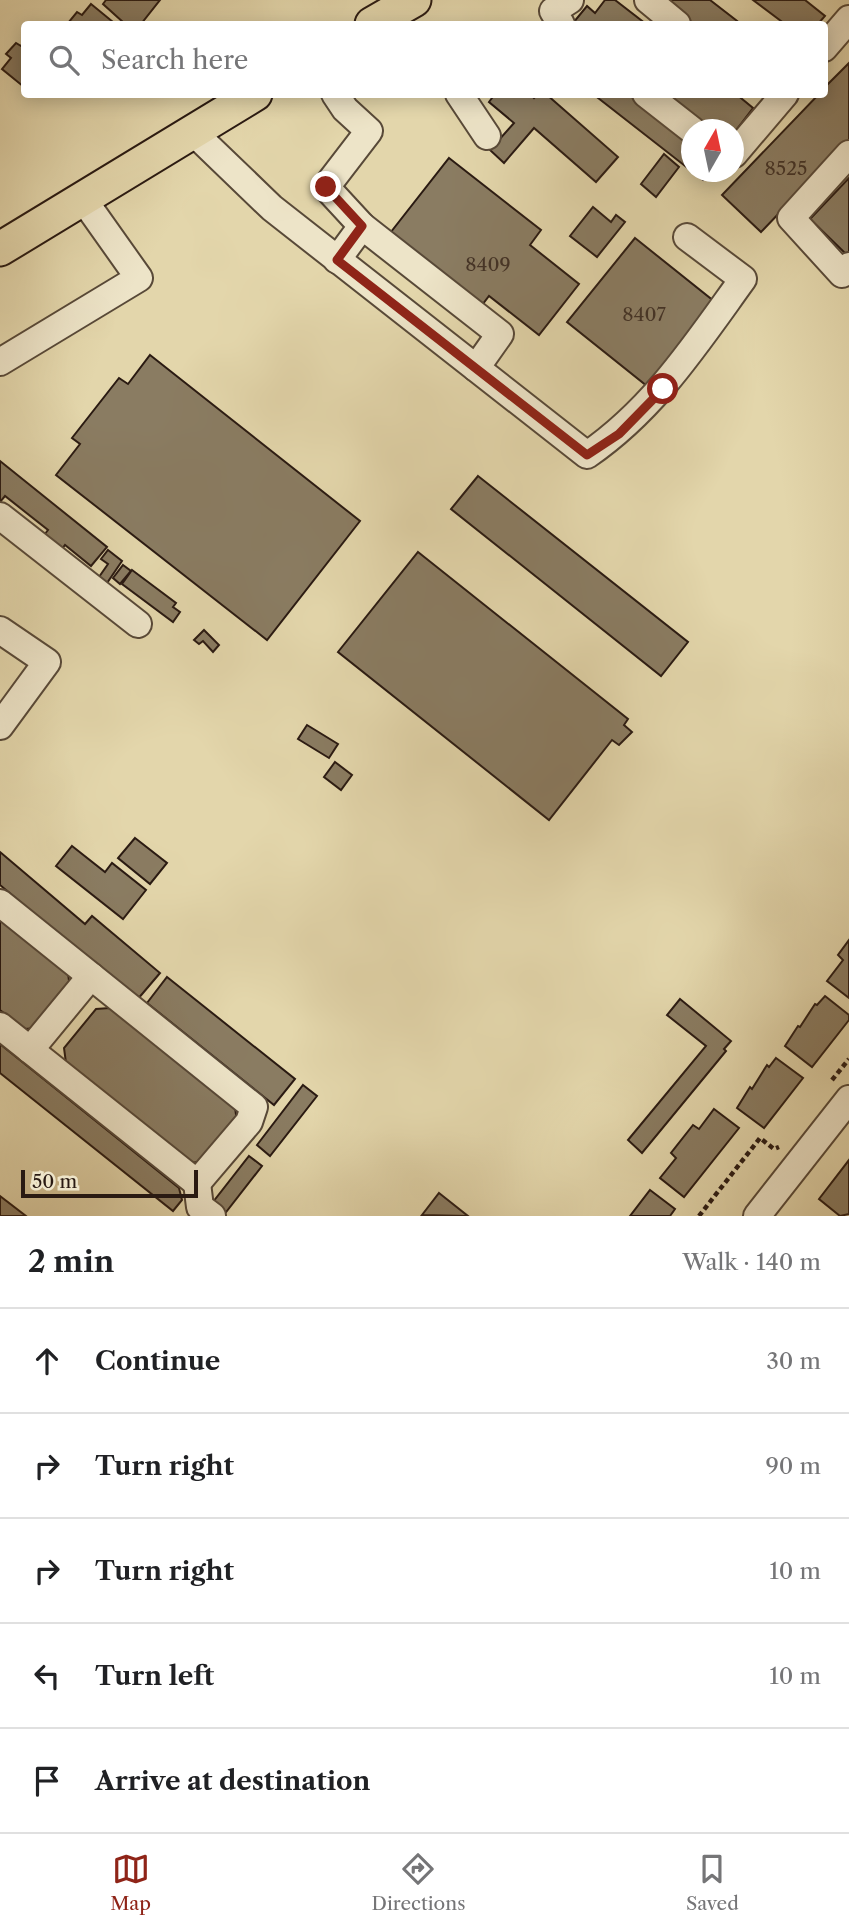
<!DOCTYPE html>
<html lang="en">
<head>
<meta charset="utf-8">
<style>
	:root { --surface:#fff; --page:#f6f6f6; --text:#202124; --muted:#757577; --line:#e0e0e0; --accent:#8f2418 }
	body { margin:0; font-family:"Libre Caslon Text",serif; background:var(--page); color:var(--text) }
	.compass { position:absolute; left:681px; top:119px; width:63px; height:63px; border-radius:50%; background:var(--surface); box-shadow:0 4px 18px #0003; rotate:9deg }
	.scale { position:absolute; left:21px; bottom:18px; width:177px; box-sizing:border-box; padding-left:7px; border:4px solid #2a1a12; border-top:0; font-size:19px; line-height:24px; white-space:nowrap; color:#2a1a12; -webkit-text-stroke:5px #ede4c8; paint-order:stroke }
	.stop { position:absolute; width:21px; height:21px; margin:-16px; border:5px solid #8f2418; border-radius:50%; background:#fff }
	.stop.end { background:#8f2418; border-color:#fff; box-shadow:0 2px 7px #0008 }
	.list { margin:0; padding:0; list-style:none }
	h2 { display:flex; justify-content:space-between; align-items:center; height:91px; margin:0; padding:0 28px; font-size:30px }
	h2 small { font-size:23px; font-weight:400; color:var(--muted) }
	.list li { display:grid; grid-template-columns:46px 1fr auto; gap:21px; align-items:center; box-sizing:border-box; height:105px; padding:0 28px; border-top:2px solid var(--line) }
	.list b { display:block; font-size:26px; white-space:nowrap }
	.list em { font-size:23px; font-style:normal; color:var(--muted) }
	.icon { flex:none; width:38px; height:38px; fill:none; stroke:currentColor; stroke-width:2; stroke-linecap:round; stroke-linejoin:round }
	.map { position:relative; flex:none; width:849px; height:1216px; overflow:hidden }
	.search { position:absolute; background:var(--surface); box-shadow:0 4px 18px #0003; left:21px; right:21px; top:21px; height:77px; display:flex; align-items:center; gap:18px; box-sizing:border-box; padding:0 24px; border-radius:7px; color:var(--muted); font-size:26px }
	.sheet { height:616px; background:var(--surface) }
	nav { display:flex; justify-content:space-around; align-items:center; box-sizing:border-box; height:98px; border-top:2px solid var(--line); background:var(--surface); font-size:19px; color:var(--muted) }
	nav a { display:grid; justify-items:center; gap:4px }
	nav .on { color:var(--accent) }
	.map>svg:first-child { display:block }
	.building { fill:#8a7c62; stroke:#2a1a12; stroke-width:2 }
	.lines { fill:none; stroke-linecap:round; stroke-linejoin:round }
	.minor-casing { stroke:#584938; stroke-width:30 }
	.major-casing { stroke:#2a1a12; stroke-width:37 }
	.path { stroke:#2a1a12; stroke-width:4.5; stroke-dasharray:5 3.5; stroke-linecap:butt }
	.minor { stroke:#ede4c8; stroke-width:26 }
	.major { stroke:#e3d6ab; stroke-width:33 }
	.route { stroke:#8f2418; stroke-width:9 }
	.labels { text-anchor:middle; stroke-width:7; stroke-linejoin:round; paint-order:stroke }
	.number-label { font-size:19px; fill:#423226 }
</style>
</head>
<body>
<div class="map">
<svg width="849" height="1216" viewBox="0 0 849 1216">
	<rect width="100%" height="100%" fill="#e3d6ab"/>
	<filter id="stains"><feTurbulence type="fractalNoise" baseFrequency=".00286" numOctaves="4"/><feColorMatrix values="0 0 0 0 .2 0 0 0 0 .09 0 0 0 0 .02 0 0 0 .5 -.17"/></filter>
	<radialGradient id="worn" r=".72"><stop offset=".6" stop-color="#630" stop-opacity="0"/><stop offset="1" stop-color="#630" stop-opacity=".3"/></radialGradient>
	<g class="building">
		<path d="M 106,0 L 160,0 L 141,24 L 124,23 L 103,4 Z"/>
		<path d="M 605,0 L 615,0 L 646,24 L 573,23 L 587,6 L 595,13 Z"/>
		<path d="M 658,0 L 710,0 L 741,24 L 689,24 Z"/>
		<path d="M 753,0 L 805,0 L 825,16 L 818,24 L 785,24 Z"/>
		<path d="M 91,4 L 113,22 L 111,24 L 68,23 L 77,12 L 82,15 Z"/>
		<path d="M 24,42 L 24,87 L 2,69 L 11,58 L 6,54 L 16,43 L 21,46 Z"/>
		<path d="M 849,63 L 849,140 L 761,232 L 722,195 L 819,94 L 824,94 L 824,88 Z"/>
		<path d="M 495,94 L 530,94 L 534,98 L 538,94 L 546,94 L 618,157 L 596,182 L 534,128 L 504,163 L 490,150 L 514,123 L 489,102 Z"/>
		<path d="M 593,94 L 628,94 L 692,144 L 692,172 L 710,172 L 703,180 Z"/>
		<path d="M 664,94 L 736,94 L 753,108 L 734,133 L 734,130 L 709,130 Z"/>
		<path d="M 664,154 L 679,167 L 656,197 L 641,184 Z"/>
		<path d="M 449,158 L 541,230 L 530,245 L 579,284 L 539,335 L 489,296 L 479,309 L 387,237 Z"/>
		<path d="M 849,178 L 849,257 L 810,219 Z"/>
		<path d="M 593,207 L 611,222 L 616,215 L 625,222 L 597,257 L 570,236 Z"/>
		<path d="M 635,238 L 720,306 L 652,390 L 567,322 Z"/>
		<path d="M 150,355 L 360,521 L 267,640 L 56,475 L 80,444 L 72,438 L 119,378 L 128,384 Z"/>
		<path d="M 0,461 L 107,547 L 91,566 L 65,545 L 59,553 L 41,539 L 48,530 L 5,496 L 0,502 Z"/>
		<path d="M 478,476 L 688,642 L 661,676 L 451,509 Z"/>
		<path d="M 108,550 L 122,561 L 107,583 L 99,577 L 108,564 L 101,559 Z"/>
		<path d="M 418,552 L 628,719 L 624,725 L 632,732 L 619,745 L 612,740 L 549,820 L 338,652 Z"/>
		<path d="M 123,565 L 131,571 L 120,584 L 113,578 Z"/>
		<path d="M 132,570 L 176,603 L 173,607 L 180,612 L 173,622 L 122,584 Z"/>
		<path d="M 204,630 L 219,645 L 213,652 L 203,641 L 199,644 L 194,640 Z"/>
		<path d="M 307,725 L 338,744 L 329,758 L 298,739 Z"/>
		<path d="M 335,762 L 352,775 L 341,790 L 324,777 Z"/>
		<path d="M 135,838 L 167,863 L 150,884 L 118,858 Z"/>
		<path d="M 72,846 L 105,872 L 112,863 L 146,890 L 123,919 L 56,866 Z"/>
		<path d="M 0,852 L 85,924 L 92,916 L 160,973 L 137,1000 L 0,885 Z"/>
		<path d="M 0,919 L 68,973 L 70,989 L 40,1028 L 24,1029 L 0,1010 Z"/>
		<path d="M 849,940 L 849,998 L 827,981 L 843,960 L 838,955 Z"/>
		<path d="M 167,977 L 295,1079 L 274,1105 L 147,1003 Z"/>
		<path d="M 825,996 L 849,1015 L 849,1020 L 812,1067 L 785,1046 L 798,1026 L 800,1027 L 815,1004 L 817,1005 Z"/>
		<path d="M 680,999 L 731,1041 L 724,1049 L 726,1051 L 642,1153 L 628,1140 L 706,1046 L 667,1015 Z"/>
		<path d="M 110,1008 L 235,1107 L 237,1122 L 205,1161 L 191,1163 L 66,1063 L 64,1048 L 96,1009 Z"/>
		<path d="M 0,1044 L 179,1188 L 182,1200 L 173,1211 L 0,1073 Z"/>
		<path d="M 776,1058 L 803,1078 L 764,1128 L 737,1108 L 750,1087 L 752,1089 L 767,1065 L 769,1067 Z"/>
		<path d="M 303,1085 L 317,1096 L 270,1156 L 257,1145 Z"/>
		<path d="M 714,1109 L 739,1128 L 684,1197 L 660,1178 L 676,1158 L 671,1153 L 693,1125 L 699,1129 Z"/>
		<path d="M 249,1156 L 262,1166 L 223,1216 L 213,1202 Z"/>
		<path d="M 849,1160 L 849,1214 L 840,1216 L 819,1199 Z"/>
		<path d="M 650,1190 L 675,1209 L 670,1216 L 630,1216 Z"/>
		<path d="M 439,1193 L 468,1216 L 422,1215 Z"/>
		<path d="M 0,1196 L 26,1216 L 0,1216 Z"/>
	</g>
	<g class="lines">
		<g class="minor-casing">
			<g id="minor">
				<path d="M 648,0 L 677,24"/>
				<path d="M 561,24 L 553,11 L 570,0"/>
				<path d="M 824,48 L 849,19"/>
				<path d="M 335,94 L 345,109 L 369,131 L 326,187 L 362,226 L 337,260"/>
				<path d="M 459,94 L 487,136"/>
				<path d="M 646,94 L 692,130"/>
				<path d="M 193,132 L 272,208 L 587,455 C 654,409 696,344 743,279 L 687,237"/>
				<path d="M 734,154 L 785,94"/>
				<path d="M 849,154 L 791,218 L 842,274 L 849,266"/>
				<path d="M 362,226 L 500,334 L 476,368"/>
				<path d="M 0,362 L 139,278 L 83,199"/>
				<path d="M 0,516 L 138,624"/>
				<path d="M 0,630 L 47,662 L 0,726"/>
				<path d="M 0,903 L 254,1107 L 249,1122 L 197,1183 L 0,1026"/>
				<path d="M 30,1050 L 91,976"/>
				<path d="M 197,1183 L 200,1207 L 212,1216"/>
				<path d="M 757,1216 L 849,1099"/>
			</g>
		</g>
		<g class="major-casing">
			<g id="major">
				<path d="M 372,24 L 414,0"/>
				<path d="M 0,249 L 255,94"/>
			</g>
		</g>
		<g class="path">
			<path d="M 832,1080 L 849,1059"/>
			<path d="M 699,1216 L 760,1138 L 774,1149 L 779,1147"/>
		</g>
		<use href="#minor" class="minor"/>
		<use href="#major" class="major"/>
	</g>
	<g class="lines">
		<path class="route" d="M 326,187 L 362,226 L 337,260 L 587,455 L 619,434 L 663,389"/>
	</g>
	<g class="labels">
		<g class="number-label">
			<text x="786" y="175">8525</text>
			<text x="488" y="271">8409</text>
			<text x="644" y="321">8407</text>
		</g>
	</g>
	<rect width="100%" height="100%" filter="url(#stains)"/>
	<rect width="100%" height="100%" fill="url(#worn)"/>
</svg>
<svg class="compass" viewBox="-18 -18 36 36"><path d="M0-13l5 13h-10z" fill="#e53935"/><path d="M0 13l5-13h-10z" fill="#757577"/></svg>
<div class="scale">50 m</div>
<div class="stop" style="left:663px;top:389px"></div>
<div class="stop end" style="left:326px;top:187px"></div>
<div class="search"><svg class="icon" aria-label="search" viewBox="0 0 24 24"><circle cx="10" cy="10" r="6"/><path d="M15 15l6 6"/></svg>Search here</div>
</div>
<section class="sheet">
<h2>2 min<small>Walk · 140 m</small></h2>
<ul class="list">
<li><svg class="icon" aria-label="ahead" viewBox="0 0 24 24"><path d="M12 20V5M6 11l6-6 6 6"/></svg><div><b>Continue</b></div><em>30 m</em></li>
<li><svg class="icon" aria-label="right" viewBox="0 0 24 24"><path d="M7 20v-9h11M14 6l5 5-5 5"/></svg><div><b>Turn right</b></div><em>90 m</em></li>
<li><svg class="icon" aria-label="right" viewBox="0 0 24 24"><path d="M7 20v-9h11M14 6l5 5-5 5"/></svg><div><b>Turn right</b></div><em>10 m</em></li>
<li><svg class="icon" aria-label="left" viewBox="0 0 24 24"><path d="M17 20v-9H6M10 6l-5 5 5 5"/></svg><div><b>Turn left</b></div><em>10 m</em></li>
<li><svg class="icon" aria-label="arrive" viewBox="0 0 24 24"><path d="M6 21V4h12l-3 4 3 4H6"/></svg><div><b>Arrive at destination</b></div></li>
</ul>
</section>
<nav>
<a class="on"><svg class="icon" aria-label="map" viewBox="0 0 24 24"><path d="M3 6l6-2 6 2 6-2v14l-6 2-6-2-6 2zM9 4v14M15 6v14"/></svg>Map</a>
<a><svg class="icon" aria-label="directions" viewBox="0 0 24 24"><path d="M12 3l9 9-9 9-9-9zM9 14v-3h6M13 9l2 2-2 2"/></svg>Directions</a>
<a><svg class="icon" aria-label="saved" viewBox="0 0 24 24"><path d="M7 4h10v16l-5-4-5 4z"/></svg>Saved</a>
</nav>
</body>
</html>
